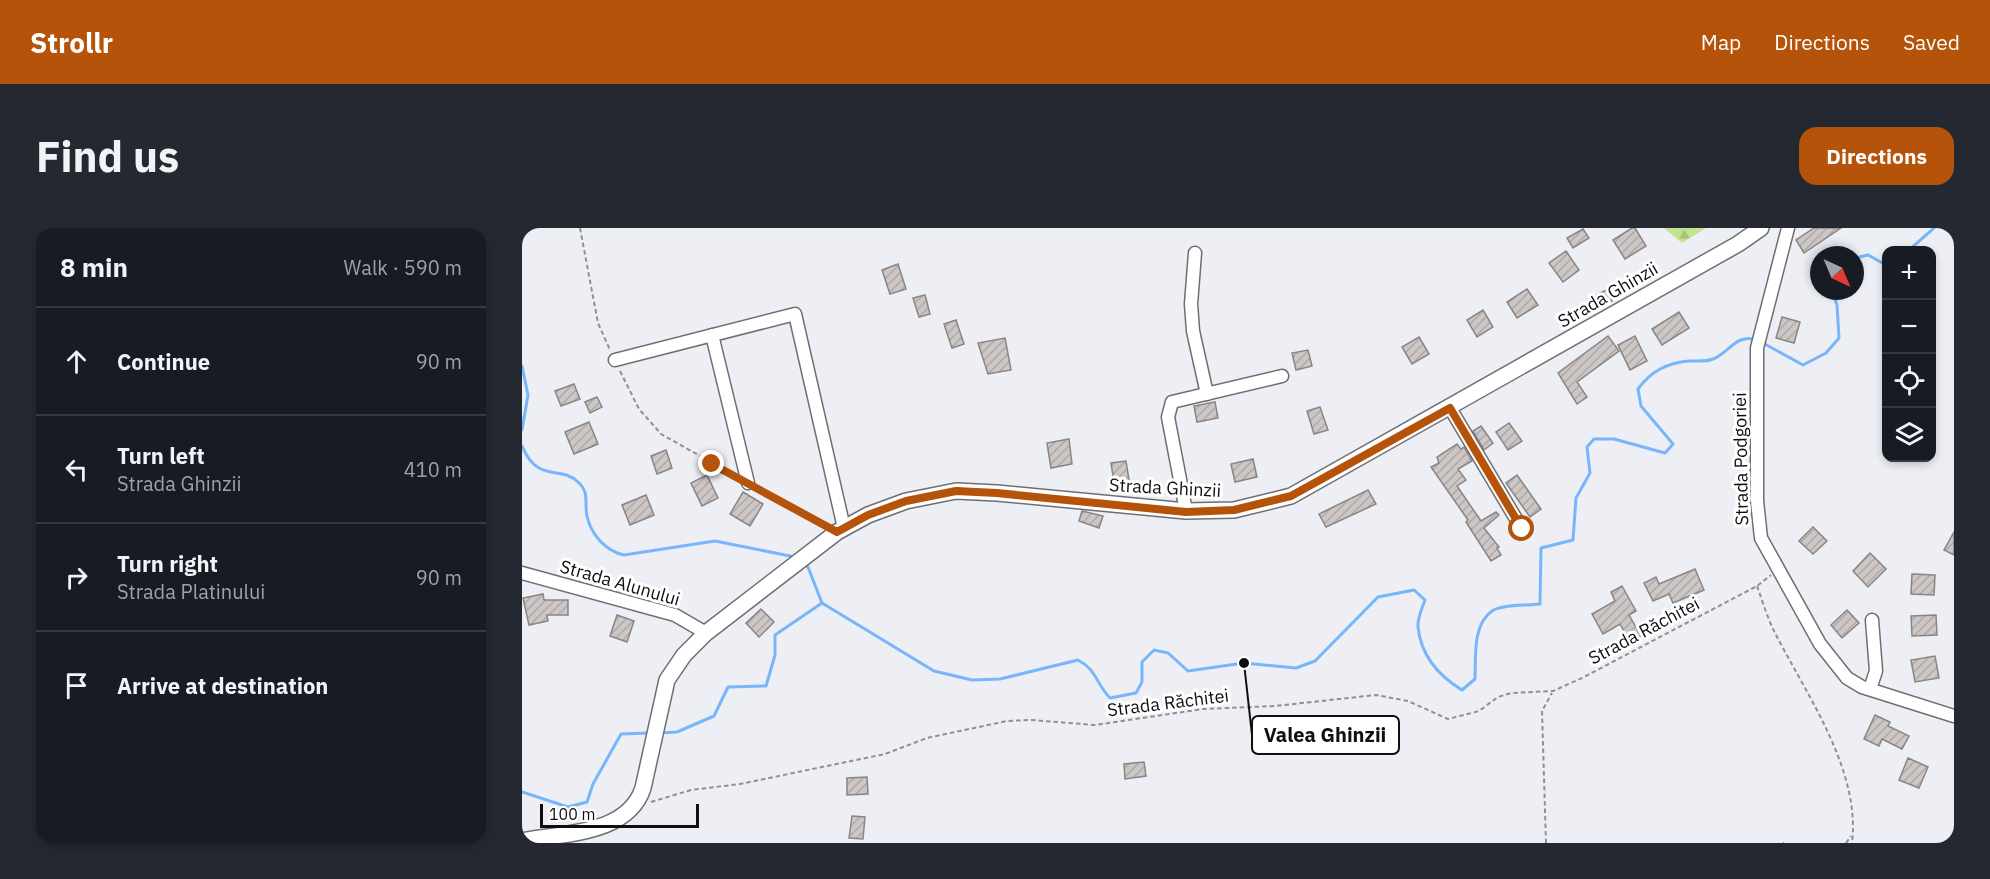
<!DOCTYPE html>
<html lang="en">
<head>
<meta charset="utf-8">
<style>
	:root { --surface:#171b24; --page:#242831; --text:#f1f3f6; --muted:#9ea1a6; --line:#363941; --accent:#b45309 }
	body { margin:0; font-family:"IBM Plex Sans",sans-serif; background:var(--page); color:var(--text) }
	.controls { position:absolute; right:18px; top:18px; display:grid; overflow:hidden; border-radius:12px; box-shadow:0 3px 9px #0003 }
	.controls button { width:54px; height:54px; display:grid; place-items:center; padding:0; border:0; border-bottom:2px solid var(--line); background:var(--surface); color:var(--text); font:30px sans-serif }
	.compass { position:absolute; left:1288px; top:18px; width:54px; height:54px; border-radius:50%; background:var(--surface); box-shadow:0 3px 9px #0003; rotate:136deg }
	.scale { position:absolute; left:18px; bottom:15px; width:159px; box-sizing:border-box; padding-left:6px; border:3px solid #0f0f11; border-top:0; font-size:16px; line-height:21px; white-space:nowrap; color:#0f0f11; -webkit-text-stroke:4px #fff; paint-order:stroke }
	.stop { position:absolute; width:18px; height:18px; margin:-14px; border:4px solid #b45309; border-radius:50%; background:#fff }
	.stop.end { background:#b45309; border-color:#fff; box-shadow:0 2px 6px #0008 }
	.list { margin:0; padding:0; list-style:none }
	h2 { display:flex; justify-content:space-between; align-items:center; height:78px; margin:0; padding:0 24px; font-size:26px }
	h2 small { font-size:20px; font-weight:400; color:var(--muted) }
	.list li { display:grid; grid-template-columns:39px 1fr auto; gap:18px; align-items:center; box-sizing:border-box; height:108px; padding:0 24px; border-top:2px solid var(--line) }
	.list b { display:block; font-size:22px; white-space:nowrap }
	.list p { margin:0; font-size:20px; white-space:nowrap; color:var(--muted) }
	.list em { font-size:20px; font-style:normal; color:var(--muted) }
	.icon { flex:none; width:33px; height:33px; fill:none; stroke:currentColor; stroke-width:2; stroke-linecap:round; stroke-linejoin:round }
	.map { position:relative; flex:none; width:1432px; height:615px; overflow:hidden; border-radius:18px }
	header { display:flex; align-items:center; gap:36px; box-sizing:border-box; height:84px; padding:0 30px; background:var(--accent); color:#fff }
	header strong { font-size:28px }
	nav { display:flex; gap:33px; margin-inline-start:auto; font-size:21px }
	.intro { display:flex; align-items:center; justify-content:space-between; box-sizing:border-box; height:144px; padding:0 36px }
	h1 { margin:0; font-size:42px }
	.button { padding:15px 27px; border-radius:18px; background:var(--accent); color:#fff; font-size:21px; font-weight:700 }
	main { display:flex; gap:36px; padding:0 36px }
	aside { flex:1; background:var(--surface); border-radius:18px; box-shadow:0 3px 9px #0003 }
	.map>svg:first-child { display:block }
	.forest { fill:url(#forest-firs) }
	.lines { fill:none; stroke-linecap:round; stroke-linejoin:round }
	.stream { stroke:#78b6fa; stroke-width:3 }
	.building { fill:url(#building-hatch); stroke:#8a8484; stroke-width:1.5 }
	.minor-casing { stroke:#6d6f73; stroke-width:15 }
	.tertiary-casing { stroke:#6d6f73; stroke-width:18 }
	.path { stroke:#8f9094; stroke-width:2; stroke-dasharray:4.5 3; stroke-linecap:butt }
	.minor { stroke:#fff; stroke-width:12 }
	.tertiary { stroke:#fff; stroke-width:15 }
	.route { stroke:#b45309; stroke-width:8 }
	.labels { text-anchor:middle; stroke-width:6; stroke-linejoin:round; paint-order:stroke }
	.street-label { font-size:18px; fill:#0f0f11; stroke:#fff }
	.leader { fill:none; stroke:#0f0f11; stroke-width:2 }
	.callout-dot { fill:#0f0f11; stroke:#fff; stroke-width:2 }
	.callout { fill:#fff; stroke:#0f0f11; stroke-width:2 }
	.callout-label { font-size:20px; text-anchor:middle; font-weight:bold; fill:#0f0f11 }
</style>
</head>
<body>
<header>
<strong>Strollr</strong>
<nav><a>Map</a><a>Directions</a><a>Saved</a></nav>
</header>
<div class="intro"><h1>Find us</h1><a class="button">Directions</a></div>
<main>
<aside>
<h2>8 min<small>Walk · 590 m</small></h2>
<ul class="list">
<li><svg class="icon" aria-label="ahead" viewBox="0 0 24 24"><path d="M12 20V5M6 11l6-6 6 6"/></svg><div><b>Continue</b></div><em>90 m</em></li>
<li><svg class="icon" aria-label="left" viewBox="0 0 24 24"><path d="M17 20v-9H6M10 6l-5 5 5 5"/></svg><div><b>Turn left</b><p>Strada Ghinzii</p></div><em>410 m</em></li>
<li><svg class="icon" aria-label="right" viewBox="0 0 24 24"><path d="M7 20v-9h11M14 6l5 5-5 5"/></svg><div><b>Turn right</b><p>Strada Platinului</p></div><em>90 m</em></li>
<li><svg class="icon" aria-label="arrive" viewBox="0 0 24 24"><path d="M6 21V4h12l-3 4 3 4H6"/></svg><div><b>Arrive at destination</b></div></li>
</ul>
</aside>
<div class="map">
<svg width="1432" height="615" viewBox="0 0 1432 615">
	<defs>
		<pattern id="forest-firs" width="22" height="20" patternUnits="userSpaceOnUse" patternTransform="scale(1.5)"><rect width="22" height="20" fill="#c3e392"/><path d="M5 1l3.5 6h-7zM16 11l3.5 6h-7z" fill="#a6c27d"/></pattern>
		<pattern id="building-hatch" width="6" height="6" patternUnits="userSpaceOnUse" patternTransform="scale(1.5)"><rect width="6" height="6" fill="#ccc6c5"/><path d="M-1 1l2-2M0 6l6-6M5 7l2-2" fill="none" stroke="#aea9a8"/></pattern>
	</defs>
	<rect width="100%" height="100%" fill="#edeff4"/>
	<path class="forest" d="M 1142,0 L 1184,0 L 1160,15 Z"/>
	<g class="lines">
		<g class="stream">
			<path d="M 1387,22 L 1412,0"/>
			<path d="M 1333,30 L 1346,27 L 1364,37"/>
			<path d="M 1241,115 L 1281,137 L 1304,125 L 1317,110 L 1315,77 L 1310,63"/>
			<path d="M 0,138 L 6,167 L 0,202"/>
			<path d="M 0,218 C 16,256 39,237 56,254 C 68,265 62,274 65,288 C 69,307 84,323 102,327 L 193,313 L 273,329"/>
			<path d="M 281,335 L 286,339 L 300,375"/>
			<path d="M 137,505 L 155,504 L 192,488 L 206,459 L 244,458 L 253,427 L 253,407 L 300,375 L 412,443 L 450,452 L 478,451 L 556,432 C 575,442 573,454 588,470 L 614,465 L 620,454 L 620,434 L 632,422 L 646,425 L 666,443 L 722,435 L 774,440 L 793,433 L 856,369 L 892,362 L 903,372 C 900,380 895,391 896,399 C 899,428 917,448 940,462 L 953,451 C 954,430 950,397 970,383 C 980,376 1005,378 1018,376 L 1019,320 L 1051,312 L 1054,270 L 1068,245 L 1065,219 L 1072,211 L 1092,211 L 1143,225 L 1151,216 L 1119,178 L 1116,161 C 1129,143 1145,135 1167,133 C 1174,133 1184,134 1191,131 C 1207,125 1214,105 1235,112"/>
			<path d="M 0,564 L 46,579 L 65,574 L 71,556 L 99,506 L 127,505"/>
		</g>
	</g>
	<g class="building">
		<path d="M 1110,0 L 1113,0 L 1124,18 L 1103,31 L 1091,12 Z"/>
		<path d="M 1292,0 L 1319,0 L 1282,25 L 1274,12 Z"/>
		<path d="M 1061,1 L 1067,10 L 1051,20 L 1045,10 Z"/>
		<path d="M 1044,23 L 1057,42 L 1041,54 L 1027,35 Z"/>
		<path d="M 376,36 L 384,61 L 368,66 L 360,42 Z"/>
		<path d="M 1005,61 L 1016,77 L 995,90 L 985,74 Z"/>
		<path d="M 1084,62 L 1090,73 L 1075,81 L 1069,70 Z"/>
		<path d="M 403,67 L 408,86 L 397,89 L 391,70 Z"/>
		<path d="M 961,82 L 971,99 L 955,109 L 945,92 Z"/>
		<path d="M 1157,84 L 1167,100 L 1140,117 L 1130,101 Z"/>
		<path d="M 1260,89 L 1278,94 L 1272,115 L 1254,110 Z"/>
		<path d="M 434,92 L 442,116 L 430,120 L 422,96 Z"/>
		<path d="M 1086,108 L 1097,123 L 1055,154 L 1065,169 L 1055,176 L 1036,145 Z"/>
		<path d="M 1113,108 L 1125,133 L 1108,142 L 1096,117 Z"/>
		<path d="M 897,109 L 907,126 L 890,136 L 880,119 Z"/>
		<path d="M 483,110 L 489,142 L 466,146 L 456,115 Z"/>
		<path d="M 786,122 L 790,138 L 774,142 L 770,125 Z"/>
		<path d="M 52,156 L 58,171 L 39,178 L 33,163 Z"/>
		<path d="M 75,169 L 80,179 L 68,185 L 63,174 Z"/>
		<path d="M 693,174 L 696,190 L 675,194 L 672,178 Z"/>
		<path d="M 798,179 L 806,202 L 792,206 L 785,183 Z"/>
		<path d="M 67,194 L 76,216 L 52,226 L 43,204 Z"/>
		<path d="M 987,195 L 1000,213 L 986,222 L 974,204 Z"/>
		<path d="M 959,198 L 971,215 L 962,222 L 951,203 Z"/>
		<path d="M 547,211 L 550,236 L 529,240 L 525,215 Z"/>
		<path d="M 935,216 L 939,221 L 942,219 L 950,233 L 936,241 L 944,252 L 935,258 L 959,293 L 974,284 L 977,287 L 962,300 L 977,319 L 975,320 L 979,327 L 969,333 L 944,294 L 946,292 L 909,239 L 917,235 L 915,229 Z"/>
		<path d="M 144,222 L 150,240 L 135,246 L 129,228 Z"/>
		<path d="M 731,231 L 735,249 L 713,254 L 709,236 Z"/>
		<path d="M 604,233 L 608,258 L 593,261 L 589,235 Z"/>
		<path d="M 185,247 L 196,270 L 180,278 L 169,255 Z"/>
		<path d="M 995,247 L 1019,281 L 1008,289 L 984,255 Z"/>
		<path d="M 846,262 L 854,276 L 804,299 L 797,286 Z"/>
		<path d="M 221,264 L 241,276 L 228,298 L 208,286 Z"/>
		<path d="M 124,267 L 132,287 L 108,297 L 100,277 Z"/>
		<path d="M 560,283 L 581,288 L 577,300 L 557,293 Z"/>
		<path d="M 1291,299 L 1305,313 L 1291,326 L 1277,313 Z"/>
		<path d="M 1432,304 L 1432,327 L 1422,322 Z"/>
		<path d="M 1348,325 L 1364,341 L 1346,359 L 1331,343 Z"/>
		<path d="M 1173,341 L 1182,362 L 1151,375 L 1147,366 L 1131,373 L 1122,355 L 1134,349 L 1137,356 Z"/>
		<path d="M 1390,346 L 1413,347 L 1412,367 L 1389,366 Z"/>
		<path d="M 1100,358 L 1114,383 L 1107,387 L 1119,408 L 1108,414 L 1098,396 L 1081,406 L 1070,386 L 1093,373 L 1089,364 Z"/>
		<path d="M 21,366 L 22,372 L 46,372 L 46,387 L 25,387 L 26,393 L 7,397 L 1,370 Z"/>
		<path d="M 239,381 L 252,394 L 237,409 L 224,395 Z"/>
		<path d="M 1325,382 L 1337,395 L 1320,410 L 1309,397 Z"/>
		<path d="M 95,387 L 112,393 L 105,414 L 88,408 Z"/>
		<path d="M 1414,387 L 1415,407 L 1390,408 L 1389,388 Z"/>
		<path d="M 1413,428 L 1417,450 L 1393,454 L 1389,432 Z"/>
		<path d="M 1353,487 L 1368,494 L 1366,498 L 1387,508 L 1380,521 L 1360,511 L 1357,518 L 1342,511 Z"/>
		<path d="M 1386,530 L 1406,539 L 1397,560 L 1377,552 Z"/>
		<path d="M 622,534 L 624,548 L 603,551 L 602,536 Z"/>
		<path d="M 345,549 L 346,566 L 325,567 L 325,550 Z"/>
		<path d="M 330,588 L 343,589 L 341,611 L 327,610 Z"/>
	</g>
	<g class="lines">
		<g class="minor-casing">
			<g id="minor">
				<path d="M 1266,0 L 1235,120 L 1235,273 L 1239,310 L 1298,416 L 1325,450 L 1340,459 L 1432,488"/>
				<path d="M 673,25 L 669,76 L 671,103 L 685,166"/>
				<path d="M 190,107 L 226,255"/>
				<path d="M 93,132 L 273,86 L 322,300"/>
				<path d="M 928,180 L 1000,301"/>
				<path d="M 664,283 L 646,189 L 650,174 L 760,148"/>
				<path d="M 0,345 L 153,387 L 184,405"/>
				<path d="M 1348,461 L 1354,443 L 1350,392"/>
			</g>
		</g>
		<g class="tertiary-casing">
			<path id="tertiary" d="M 0,613 C 40,605 106,607 121,560 L 145,452 L 162,427 L 184,405 L 315,304 L 346,287 L 384,273 L 434,263 L 475,265 L 664,283 L 712,282 L 769,268 L 1216,16 L 1239,0"/>
		</g>
		<g class="path">
			<path d="M 58,0 L 76,95 L 88,122"/>
			<path d="M 98,143 L 117,181 L 139,206 L 212,247"/>
			<path d="M 235,260 L 304,298"/>
			<path d="M 1235,358 C 1240,372 1245,388 1251,401 C 1283,465 1339,541 1330,615"/>
			<path d="M 129,574 L 169,562 L 218,556 L 363,526 L 405,510 L 485,493 L 509,492 L 573,497 L 681,481 L 753,478 L 854,467 L 886,473 L 926,491 L 957,483 L 976,469 L 989,465 L 1031,463 L 1060,450 L 1235,358 L 1249,347"/>
			<path d="M 1024,615 L 1020,483 L 1030,465"/>
			<path d="M 1261,615 L 1262,615"/>
			<path d="M 1324,615 L 1329,608"/>
		</g>
		<use href="#minor" class="minor"/>
		<use href="#tertiary" class="tertiary"/>
	</g>
	<g class="lines">
		<path class="route" d="M 190,236 L 315,304 L 346,287 L 384,273 L 434,263 L 475,265 L 664,284 L 712,282 L 769,268 L 928,180 L 1000,301"/>
	</g>
	<g class="labels">
		<g class="street-label">
			<text transform="translate(1086 67) rotate(-30)" y="6">Strada Ghinzii</text>
			<text transform="translate(1219 231) rotate(-91)" y="6">Strada Podgoriei</text>
			<text transform="translate(643 260) rotate(3)" y="6">Strada Ghinzii</text>
			<text transform="translate(98 355) rotate(16)" y="6">Strada Alunului</text>
			<text transform="translate(1122 403) rotate(-28)" y="6">Strada Răchitei</text>
			<text transform="translate(646 475) rotate(-7)" y="6">Strada Răchitei</text>
		</g>
	</g>
	<path class="leader" d="M722 435L730 507"/>
	<circle class="callout-dot" cx="722" cy="435" r="6"/>
	<rect class="callout" x="730" y="488" width="147" height="38" rx="6"/>
	<g class="callout-label">
		<text x="803" y="514">Valea Ghinzii</text>
	</g>
</svg>
<div class="controls">
<button>+</button>
<button>−</button>
<button><svg class="icon" aria-label="locate" viewBox="0 0 24 24"><circle cx="12" cy="12" r="6"/><path d="M12 2v4M12 18v4M2 12h4M18 12h4"/></svg></button>
<button><svg class="icon" aria-label="layers" viewBox="0 0 24 24"><path d="M12 4l9 5-9 5-9-5zM3 14l9 5 9-5"/></svg></button>
</div>
<svg class="compass" viewBox="-18 -18 36 36"><path d="M0-13l5 13h-10z" fill="#e53935"/><path d="M0 13l5-13h-10z" fill="#9ea1a6"/></svg>
<div class="scale">100 m</div>
<div class="stop" style="left:1000px;top:301px"></div>
<div class="stop end" style="left:190px;top:236px"></div>
</div>
</main>
</body>
</html>
